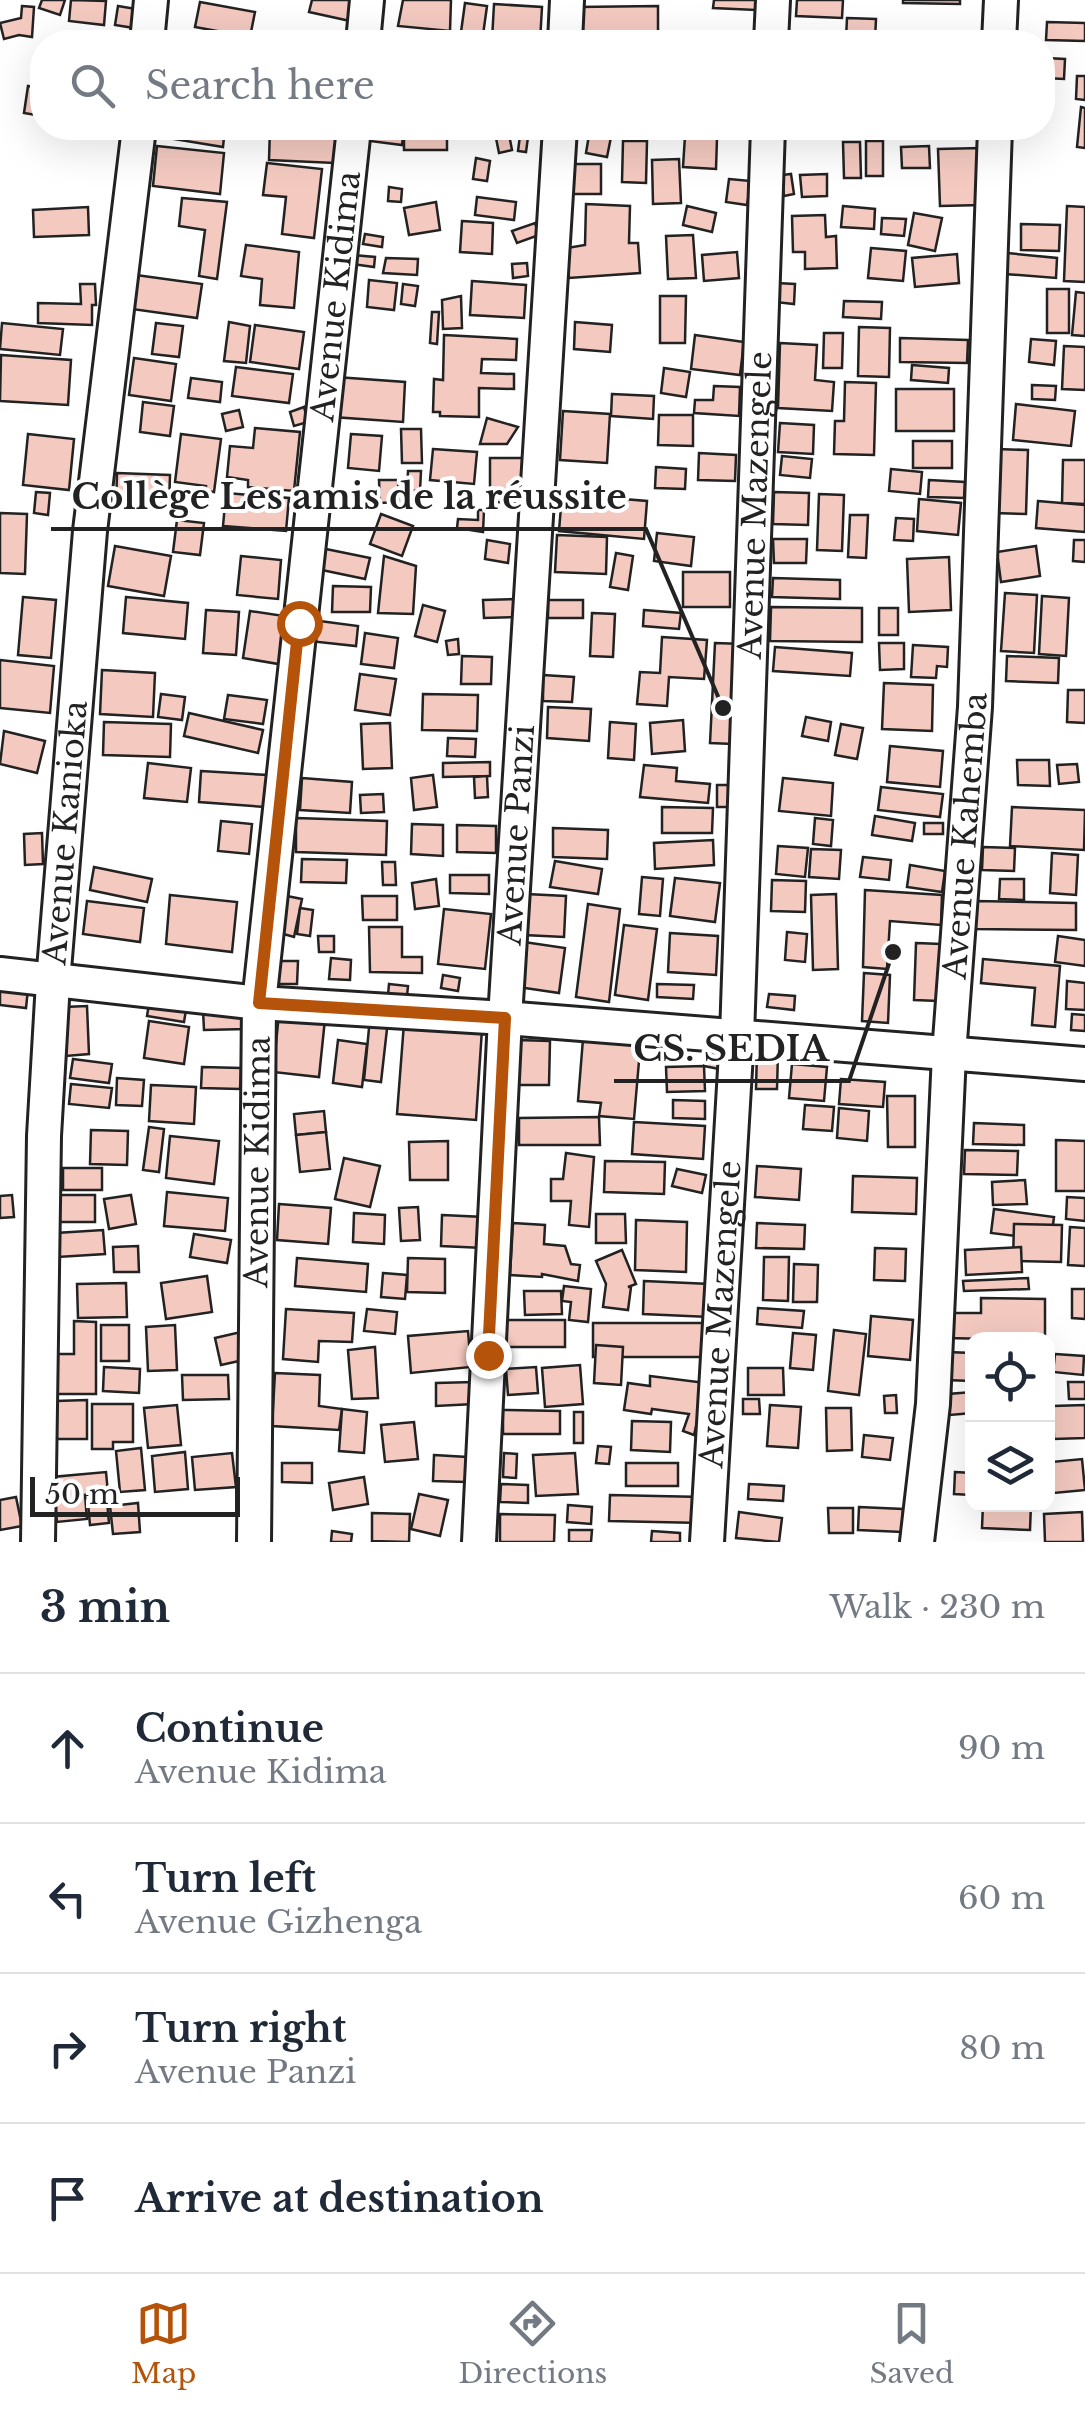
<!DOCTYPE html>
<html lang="en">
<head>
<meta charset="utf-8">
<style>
	:root { --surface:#fff; --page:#f2f2f3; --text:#1f2937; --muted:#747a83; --line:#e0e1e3; --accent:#b45309 }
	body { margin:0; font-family:"Libre Baskerville",serif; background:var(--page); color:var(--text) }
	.controls { position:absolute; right:30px; bottom:30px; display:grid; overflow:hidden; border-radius:20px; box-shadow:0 10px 40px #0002 }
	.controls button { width:90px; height:90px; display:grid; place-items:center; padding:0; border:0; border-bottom:2px solid var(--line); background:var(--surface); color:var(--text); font:50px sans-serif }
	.scale { position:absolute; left:30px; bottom:25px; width:210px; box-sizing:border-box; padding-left:10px; border:5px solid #222; border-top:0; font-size:28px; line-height:35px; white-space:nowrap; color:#222; -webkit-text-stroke:8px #fff; paint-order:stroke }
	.stop { position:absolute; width:30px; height:30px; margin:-22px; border:8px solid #b45309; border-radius:50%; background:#fff }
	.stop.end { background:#b45309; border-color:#fff; box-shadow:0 2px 10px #0008 }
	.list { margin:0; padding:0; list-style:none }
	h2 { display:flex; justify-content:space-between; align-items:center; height:130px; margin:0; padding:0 40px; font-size:42px }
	h2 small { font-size:32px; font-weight:400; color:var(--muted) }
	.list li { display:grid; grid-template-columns:65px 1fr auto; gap:30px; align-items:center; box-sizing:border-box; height:150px; padding:0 40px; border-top:2px solid var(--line) }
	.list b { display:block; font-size:38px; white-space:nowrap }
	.list p { margin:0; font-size:32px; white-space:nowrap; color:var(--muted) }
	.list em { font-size:32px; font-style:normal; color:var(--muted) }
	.icon { flex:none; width:55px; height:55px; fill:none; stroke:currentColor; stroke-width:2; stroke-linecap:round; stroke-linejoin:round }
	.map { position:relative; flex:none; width:1085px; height:1542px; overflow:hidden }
	.search { position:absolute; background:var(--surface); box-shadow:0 10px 40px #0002; left:30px; right:30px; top:30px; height:110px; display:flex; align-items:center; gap:25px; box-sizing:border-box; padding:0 35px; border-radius:40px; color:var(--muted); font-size:38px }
	.sheet { height:730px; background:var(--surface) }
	nav { display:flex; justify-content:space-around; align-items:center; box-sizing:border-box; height:140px; border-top:2px solid var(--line); background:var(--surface); font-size:28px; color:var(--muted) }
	nav a { display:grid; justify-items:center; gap:5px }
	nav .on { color:var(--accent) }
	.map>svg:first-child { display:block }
	.building { fill:#f3c9c0; stroke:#222; stroke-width:2.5 }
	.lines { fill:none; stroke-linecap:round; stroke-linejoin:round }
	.minor-casing { stroke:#222; stroke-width:38 }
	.minor { stroke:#fff; stroke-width:32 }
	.route { stroke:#b45309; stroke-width:12 }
	.labels { text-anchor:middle; stroke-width:8; stroke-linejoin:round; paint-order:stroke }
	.street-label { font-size:32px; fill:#222; stroke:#fff }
	.leader { fill:none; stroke:#222; stroke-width:4 }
	.callout-dot { fill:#222; stroke:#fff; stroke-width:4 }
	.callout-label { font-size:35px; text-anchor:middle; font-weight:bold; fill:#222; stroke:#fff; stroke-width:8; stroke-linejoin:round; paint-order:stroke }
</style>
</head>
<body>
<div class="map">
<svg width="1085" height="1542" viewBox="0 0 1085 1542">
	<rect width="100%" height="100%" fill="#fff"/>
	<g class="building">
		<path d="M 42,0 L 65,0 L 60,15 L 39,8 Z"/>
		<path d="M 71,0 L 106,1 L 104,25 L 69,21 Z"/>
		<path d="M 312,0 L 355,0 L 350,21 L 309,12 Z"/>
		<path d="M 403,0 L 451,0 L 450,31 L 398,26 Z"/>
		<path d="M 714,0 L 757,0 L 756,10 L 713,8 Z"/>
		<path d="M 797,0 L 843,0 L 842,18 L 796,16 Z"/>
		<path d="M 903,0 L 960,0 L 960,4 L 903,3 Z"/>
		<path d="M 200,2 L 255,12 L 250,37 L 195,27 Z"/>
		<path d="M 465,3 L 487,6 L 483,35 L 461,32 Z"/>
		<path d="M 494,4 L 542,7 L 540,42 L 492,40 Z"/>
		<path d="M 22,6 L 34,7 L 32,37 L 19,35 L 4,39 L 0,23 L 21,18 Z"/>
		<path d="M 118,6 L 136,9 L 134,28 L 115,25 Z"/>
		<path d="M 658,6 L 658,33 L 577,34 L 577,7 Z"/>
		<path d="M 847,18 L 876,19 L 875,40 L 846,39 Z"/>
		<path d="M 1047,22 L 1085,23 L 1085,41 L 1046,40 Z"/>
		<path d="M 1045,58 L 1065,59 L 1064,79 L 1044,78 Z"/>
		<path d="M 1077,76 L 1085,76 L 1085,100 L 1076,99 Z"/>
		<path d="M 28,86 L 42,88 L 42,116 L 24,113 Z"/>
		<path d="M 1081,107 L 1085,108 L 1085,148 L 1077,147 Z"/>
		<path d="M 175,128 L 225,128 L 223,147 L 174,139 Z"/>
		<path d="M 270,128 L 336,128 L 335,163 L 269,160 Z"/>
		<path d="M 372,128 L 404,129 L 402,145 L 370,141 Z"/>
		<rect x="404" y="128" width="43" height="22"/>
		<path d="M 494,128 L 508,129 L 512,150 L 499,153 Z"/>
		<path d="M 521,128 L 529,130 L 526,152 L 518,151 Z"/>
		<path d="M 581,128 L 620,128 L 619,134 L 612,132 L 607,157 L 586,153 L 590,129 Z"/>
		<rect x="782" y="128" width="44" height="8"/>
		<rect x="837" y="128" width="30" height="5"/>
		<path d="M 908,128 L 950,128 L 949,134 L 907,132 Z"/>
		<path d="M 685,136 L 717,138 L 716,169 L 683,167 Z"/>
		<path d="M 623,141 L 647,141 L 646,183 L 622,182 Z"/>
		<rect x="866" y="141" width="17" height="35"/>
		<path d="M 843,142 L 860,142 L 861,178 L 844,178 Z"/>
		<path d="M 157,146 L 224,153 L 220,194 L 153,186 Z"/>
		<path d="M 929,146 L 930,168 L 902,168 L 901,147 Z"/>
		<path d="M 981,148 L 982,205 L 940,206 L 938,149 Z"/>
		<path d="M 476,158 L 490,161 L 487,181 L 473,179 Z"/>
		<path d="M 679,159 L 681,203 L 653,204 L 652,160 Z"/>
		<path d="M 267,163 L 322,169 L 314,238 L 282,234 L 286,197 L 263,195 Z"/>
		<rect x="571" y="164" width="30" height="30"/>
		<path d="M 791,174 L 794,194 L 784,196 L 782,175 Z"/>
		<path d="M 827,174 L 827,196 L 802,197 L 800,175 Z"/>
		<path d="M 729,179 L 751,181 L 747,205 L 726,202 Z"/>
		<path d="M 389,187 L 402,189 L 401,202 L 388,201 Z"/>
		<path d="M 477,197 L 516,202 L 514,220 L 475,215 Z"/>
		<path d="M 182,198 L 227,202 L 217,279 L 199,276 L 205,230 L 179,226 Z"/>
		<path d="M 436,202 L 440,230 L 409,235 L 404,208 Z"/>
		<path d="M 586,204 L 630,206 L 629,243 L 638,243 L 640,273 L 569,278 L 567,248 L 585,245 Z"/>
		<path d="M 687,206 L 716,213 L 712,232 L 683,225 Z"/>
		<path d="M 843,206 L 875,209 L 874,229 L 841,227 Z"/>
		<path d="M 1067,206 L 1085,207 L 1085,282 L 1064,281 Z"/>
		<path d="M 88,207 L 89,235 L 34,237 L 33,210 Z"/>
		<path d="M 914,213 L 942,218 L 935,251 L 908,245 Z"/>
		<path d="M 825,215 L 826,237 L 836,236 L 837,268 L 805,269 L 805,252 L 793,252 L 792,216 Z"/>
		<path d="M 882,218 L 906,219 L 904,236 L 881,234 Z"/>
		<path d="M 462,221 L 493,223 L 492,254 L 460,252 Z"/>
		<path d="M 535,223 L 539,235 L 517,243 L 512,231 Z"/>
		<path d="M 1021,224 L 1060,225 L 1059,251 L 1021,250 Z"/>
		<path d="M 365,234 L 383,237 L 382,247 L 363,244 Z"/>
		<path d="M 693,235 L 696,278 L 668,279 L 666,236 Z"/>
		<path d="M 246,245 L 299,252 L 294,308 L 260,305 L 262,279 L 241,276 Z"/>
		<path d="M 871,248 L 906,251 L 903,281 L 868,278 Z"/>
		<path d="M 737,252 L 739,278 L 704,281 L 702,255 Z"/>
		<path d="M 1007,253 L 1057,258 L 1056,278 L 1005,274 Z"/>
		<path d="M 957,254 L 959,283 L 915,287 L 912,258 Z"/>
		<path d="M 353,255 L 375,257 L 374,267 L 352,264 Z"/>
		<path d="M 386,258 L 418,259 L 417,275 L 383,273 Z"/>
		<path d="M 527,263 L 528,276 L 513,278 L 512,264 Z"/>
		<path d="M 136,275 L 202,284 L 197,318 L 132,309 Z"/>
		<path d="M 369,280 L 397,283 L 394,310 L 367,307 Z"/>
		<path d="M 472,281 L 526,285 L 524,318 L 470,315 Z"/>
		<path d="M 776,283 L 795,284 L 794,304 L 775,302 Z"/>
		<path d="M 80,284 L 95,284 L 96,305 L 92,305 L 92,325 L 38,323 L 38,303 L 81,304 Z"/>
		<path d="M 403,284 L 418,286 L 415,306 L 401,304 Z"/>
		<rect x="1047" y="289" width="22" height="44"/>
		<path d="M 1076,292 L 1085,293 L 1085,336 L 1072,335 Z"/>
		<path d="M 461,296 L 462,328 L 443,329 L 442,300 Z"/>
		<path d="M 660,296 L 686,296 L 685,343 L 660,343 Z"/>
		<path d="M 844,301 L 882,302 L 881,319 L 843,317 Z"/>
		<path d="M 432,312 L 439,312 L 437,344 L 430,343 Z"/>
		<path d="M 229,322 L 250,326 L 246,363 L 224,361 Z"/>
		<path d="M 575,322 L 612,325 L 610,352 L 574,349 Z"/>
		<path d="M 2,323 L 63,329 L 60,355 L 0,349 Z"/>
		<path d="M 156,323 L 183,326 L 179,357 L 152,354 Z"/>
		<path d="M 255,325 L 304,332 L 299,369 L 250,362 Z"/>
		<path d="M 859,327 L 890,328 L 889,377 L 858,376 Z"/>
		<path d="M 824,333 L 843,333 L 842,368 L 823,368 Z"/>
		<path d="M 444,335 L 517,339 L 516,360 L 482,359 L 481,373 L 514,374 L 514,389 L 479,388 L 479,417 L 440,416 L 440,412 L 433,412 L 434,379 L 443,380 Z"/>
		<path d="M 695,335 L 744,342 L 740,375 L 691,369 Z"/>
		<path d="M 900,338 L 968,340 L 967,363 L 900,362 Z"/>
		<path d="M 1031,339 L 1056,341 L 1054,365 L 1029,362 Z"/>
		<path d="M 780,343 L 817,345 L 815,380 L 834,382 L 832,411 L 778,408 Z"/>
		<path d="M 1064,346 L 1085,347 L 1085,390 L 1062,389 Z"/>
		<path d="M 1,355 L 71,360 L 68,405 L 0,401 Z"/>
		<path d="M 134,358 L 176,364 L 171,401 L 129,395 Z"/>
		<path d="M 912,365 L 949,368 L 948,383 L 911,380 Z"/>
		<path d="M 236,367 L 293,374 L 289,403 L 232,396 Z"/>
		<path d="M 664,368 L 690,372 L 686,397 L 661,393 Z"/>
		<path d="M 336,377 L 405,382 L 403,422 L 333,417 Z"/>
		<path d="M 191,378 L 222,382 L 220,402 L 188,398 Z"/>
		<path d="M 845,382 L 876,383 L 874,455 L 834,454 L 835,421 L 844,421 Z"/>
		<path d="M 1032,385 L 1056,386 L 1055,400 L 1032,399 Z"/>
		<path d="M 714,386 L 740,387 L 739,416 L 694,413 L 695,400 L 713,400 Z"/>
		<rect x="896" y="389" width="58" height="42"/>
		<path d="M 612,394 L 654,396 L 653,419 L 611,416 Z"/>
		<path d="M 143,402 L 174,406 L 170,436 L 140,432 Z"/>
		<path d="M 1016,404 L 1075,411 L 1071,446 L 1013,440 Z"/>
		<path d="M 304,407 L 308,422 L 294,426 L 290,412 Z"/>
		<path d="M 239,410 L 243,427 L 226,431 L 222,414 Z"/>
		<path d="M 563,411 L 610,414 L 607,463 L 560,460 Z"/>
		<path d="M 659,415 L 693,415 L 693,446 L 658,445 Z"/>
		<path d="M 487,418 L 518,427 L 507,444 L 480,444 Z"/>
		<path d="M 780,423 L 814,425 L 813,454 L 778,452 Z"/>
		<path d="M 255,428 L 300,432 L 294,491 L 248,487 L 248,480 L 227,477 L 230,446 L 253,448 Z"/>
		<path d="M 401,429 L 421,429 L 422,463 L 402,463 Z"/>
		<path d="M 28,434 L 74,439 L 69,490 L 23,485 Z"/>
		<path d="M 181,434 L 221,439 L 214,492 L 206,491 L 206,486 L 175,482 Z"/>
		<path d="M 351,434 L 382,436 L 379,471 L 348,468 Z"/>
		<rect x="913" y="441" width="39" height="27"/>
		<path d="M 433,449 L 477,452 L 474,484 L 430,480 Z"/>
		<path d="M 996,449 L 1028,450 L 1026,514 L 993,513 Z"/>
		<path d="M 699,453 L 736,455 L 735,481 L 698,480 Z"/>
		<path d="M 782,456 L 812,459 L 810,478 L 780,475 Z"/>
		<path d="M 490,458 L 524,458 L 523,503 L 490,502 Z"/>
		<path d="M 1063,460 L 1085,460 L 1085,504 L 1062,503 Z"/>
		<path d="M 656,467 L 686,469 L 685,489 L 655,488 Z"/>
		<path d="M 891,469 L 922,472 L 920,494 L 889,491 Z"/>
		<path d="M 408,471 L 421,471 L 420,491 L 407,490 Z"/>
		<path d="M 117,473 L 170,475 L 169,508 L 116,506 Z"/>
		<path d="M 379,480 L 398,480 L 399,502 L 380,503 Z"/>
		<path d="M 929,480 L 965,482 L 964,498 L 928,497 Z"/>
		<path d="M 36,492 L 50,493 L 48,515 L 34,513 Z"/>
		<path d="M 774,492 L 809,493 L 808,525 L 773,524 Z"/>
		<path d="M 226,493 L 289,498 L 286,531 L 223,526 Z"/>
		<path d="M 562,494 L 647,501 L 644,539 L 559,531 Z"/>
		<path d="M 819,494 L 844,495 L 842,551 L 817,550 Z"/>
		<path d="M 919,499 L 961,503 L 958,535 L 917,531 Z"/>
		<path d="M 1038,501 L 1085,505 L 1085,532 L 1036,528 Z"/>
		<path d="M 478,510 L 484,510 L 483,532 L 457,528 L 458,519 L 478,520 Z"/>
		<path d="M 0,513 L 27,514 L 25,574 L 0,573 Z"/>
		<path d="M 381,514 L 413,526 L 402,556 L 370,544 Z"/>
		<path d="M 850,515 L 868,515 L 866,558 L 848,557 Z"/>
		<path d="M 896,518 L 914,519 L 913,541 L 894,540 Z"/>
		<path d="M 177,520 L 204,523 L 200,555 L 173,552 Z"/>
		<path d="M 657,533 L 694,537 L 691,566 L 654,561 Z"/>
		<path d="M 557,535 L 607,537 L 606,574 L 555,572 Z"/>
		<path d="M 773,539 L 807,539 L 806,563 L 774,563 Z"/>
		<path d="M 487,540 L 510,544 L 508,563 L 485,559 Z"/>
		<path d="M 1074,540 L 1085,540 L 1085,562 L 1073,561 Z"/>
		<path d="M 115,546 L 171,556 L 164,596 L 108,586 Z"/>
		<path d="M 1036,546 L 1040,576 L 1001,582 L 997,552 Z"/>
		<path d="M 321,548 L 370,558 L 365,579 L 317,569 Z"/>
		<path d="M 616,553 L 633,556 L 628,590 L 610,587 Z"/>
		<path d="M 241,556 L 281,560 L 278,599 L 237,595 Z"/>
		<path d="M 384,556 L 416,566 L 413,614 L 378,613 Z"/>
		<path d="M 949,557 L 951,610 L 909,612 L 907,559 Z"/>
		<rect x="683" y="572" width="47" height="35"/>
		<path d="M 773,578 L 840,580 L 840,599 L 772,597 Z"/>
		<path d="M 333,586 L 371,587 L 370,612 L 332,612 Z"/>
		<path d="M 1005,593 L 1037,595 L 1034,653 L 1001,651 Z"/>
		<path d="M 1042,596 L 1069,598 L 1066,656 L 1039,654 Z"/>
		<path d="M 23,597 L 56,600 L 51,658 L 18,655 Z"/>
		<path d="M 126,597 L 188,603 L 185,639 L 123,633 Z"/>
		<path d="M 517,599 L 517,617 L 484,618 L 483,600 Z"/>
		<rect x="548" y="600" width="35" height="18"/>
		<path d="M 423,605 L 445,611 L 437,642 L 415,636 Z"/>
		<path d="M 771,607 L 862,608 L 862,642 L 770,641 Z"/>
		<rect x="879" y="608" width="19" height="27"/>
		<path d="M 206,610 L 239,612 L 236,655 L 203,653 Z"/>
		<path d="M 644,610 L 681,613 L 679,629 L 643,626 Z"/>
		<path d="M 250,611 L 297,618 L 290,666 L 243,658 Z"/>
		<path d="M 592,613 L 615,614 L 613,657 L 590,656 Z"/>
		<path d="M 312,620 L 358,626 L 356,646 L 309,641 Z"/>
		<path d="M 365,633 L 398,638 L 394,668 L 361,664 Z"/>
		<path d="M 662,637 L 707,640 L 704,679 L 669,677 L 667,706 L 637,704 L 640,672 L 660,673 Z"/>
		<path d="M 458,639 L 459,654 L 448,655 L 446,641 Z"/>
		<path d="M 715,643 L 743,644 L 733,744 L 710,743 Z"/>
		<path d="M 879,643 L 904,643 L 904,669 L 880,670 Z"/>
		<path d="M 913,645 L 948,647 L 947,667 L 937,666 L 936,678 L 911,677 Z"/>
		<path d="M 775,647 L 852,653 L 850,676 L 773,671 Z"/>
		<path d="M 462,656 L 492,657 L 491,684 L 461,684 Z"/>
		<path d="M 1007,656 L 1059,658 L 1058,683 L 1006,681 Z"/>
		<path d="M 0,660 L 54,666 L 50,713 L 0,708 Z"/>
		<path d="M 102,670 L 155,673 L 153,717 L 100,714 Z"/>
		<path d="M 360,674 L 396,679 L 390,715 L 355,710 Z"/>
		<path d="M 543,675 L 574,677 L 572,702 L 543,701 Z"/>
		<path d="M 884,683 L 933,685 L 932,731 L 882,729 Z"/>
		<path d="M 1068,690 L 1085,690 L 1085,723 L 1067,722 Z"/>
		<path d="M 161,694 L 185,697 L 182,720 L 158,717 Z"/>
		<path d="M 423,694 L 478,695 L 477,731 L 422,730 Z"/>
		<path d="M 228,695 L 267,700 L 263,724 L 224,719 Z"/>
		<path d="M 548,707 L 591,709 L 589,741 L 547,738 Z"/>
		<path d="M 189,713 L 263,730 L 258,753 L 184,736 Z"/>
		<path d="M 806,717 L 831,722 L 828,741 L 802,736 Z"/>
		<path d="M 683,720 L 685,751 L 652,754 L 650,723 Z"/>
		<path d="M 104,722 L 171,724 L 170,757 L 103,755 Z"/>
		<path d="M 610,722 L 636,724 L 634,760 L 608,758 Z"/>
		<path d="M 390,723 L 392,768 L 363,769 L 361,724 Z"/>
		<path d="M 841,724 L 863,728 L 857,759 L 835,755 Z"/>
		<path d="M 4,731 L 45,741 L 37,773 L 0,764 Z"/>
		<path d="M 448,738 L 476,739 L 475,757 L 447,756 Z"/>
		<path d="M 890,746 L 943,751 L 940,787 L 887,782 Z"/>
		<path d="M 1017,760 L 1049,760 L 1050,786 L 1018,785 Z"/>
		<path d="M 490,762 L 490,776 L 443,777 L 443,763 Z"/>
		<path d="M 148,763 L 191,768 L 187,802 L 144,798 Z"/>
		<path d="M 1077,764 L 1079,782 L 1059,784 L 1057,765 Z"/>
		<path d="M 644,765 L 677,768 L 676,781 L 710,784 L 708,803 L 640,797 Z"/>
		<path d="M 201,771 L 268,775 L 265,807 L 199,802 Z"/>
		<path d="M 433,775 L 437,807 L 414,810 L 411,778 Z"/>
		<path d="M 487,776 L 488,797 L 475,798 L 474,777 Z"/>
		<path d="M 302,778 L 352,782 L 350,813 L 300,810 Z"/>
		<path d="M 783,778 L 833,783 L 831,816 L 779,811 Z"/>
		<path d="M 717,785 L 735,785 L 736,807 L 717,807 Z"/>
		<path d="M 881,787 L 943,794 L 940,817 L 878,810 Z"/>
		<path d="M 383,794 L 384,812 L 361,813 L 360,795 Z"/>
		<path d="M 662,807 L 713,808 L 712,833 L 662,833 Z"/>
		<path d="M 1012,807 L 1085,810 L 1084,850 L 1010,846 Z"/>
		<path d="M 875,816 L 915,823 L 912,841 L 872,835 Z"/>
		<path d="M 296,818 L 387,821 L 386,855 L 296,852 Z"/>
		<path d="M 815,818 L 833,820 L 831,846 L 813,844 Z"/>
		<path d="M 221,821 L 252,824 L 249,854 L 218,851 Z"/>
		<rect x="924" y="823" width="19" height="11"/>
		<path d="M 412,824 L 443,825 L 443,856 L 411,854 Z"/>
		<path d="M 457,825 L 496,826 L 496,853 L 457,852 Z"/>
		<path d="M 553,828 L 608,830 L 607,859 L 553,857 Z"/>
		<path d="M 42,833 L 43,864 L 25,865 L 24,834 Z"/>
		<path d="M 713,840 L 714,865 L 655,869 L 654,843 Z"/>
		<path d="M 778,846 L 808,848 L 805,877 L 776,874 Z"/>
		<path d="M 983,847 L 1015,848 L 1014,871 L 982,870 Z"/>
		<path d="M 811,849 L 841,850 L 839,879 L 809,877 Z"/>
		<path d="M 1052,853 L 1078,855 L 1076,895 L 1050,893 Z"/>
		<path d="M 863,857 L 891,860 L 889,880 L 860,877 Z"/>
		<path d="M 302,859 L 347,860 L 346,883 L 301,882 Z"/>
		<path d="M 555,861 L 602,869 L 598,894 L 550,887 Z"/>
		<path d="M 382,862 L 395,862 L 396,885 L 383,885 Z"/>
		<path d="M 910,865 L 945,871 L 942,892 L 907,887 Z"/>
		<path d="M 94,867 L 152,879 L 147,902 L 90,890 Z"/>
		<path d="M 450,875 L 489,875 L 489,894 L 450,893 Z"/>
		<path d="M 642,877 L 663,879 L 660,916 L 639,914 Z"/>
		<path d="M 675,878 L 720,883 L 715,922 L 670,916 Z"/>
		<path d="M 436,879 L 439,906 L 415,909 L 412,883 Z"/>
		<path d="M 1000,879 L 1024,879 L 1024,900 L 999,899 Z"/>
		<path d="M 772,880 L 806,881 L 805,912 L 771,911 Z"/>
		<path d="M 865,890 L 942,895 L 941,925 L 890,921 L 887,969 L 863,967 Z"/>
		<path d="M 526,894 L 566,896 L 564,937 L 524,935 Z"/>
		<path d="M 836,894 L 838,969 L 813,970 L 811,895 Z"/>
		<path d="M 170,895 L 237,902 L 232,952 L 166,944 Z"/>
		<path d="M 287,896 L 302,899 L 294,937 L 280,933 Z"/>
		<path d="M 362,896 L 397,896 L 397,920 L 363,920 Z"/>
		<path d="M 87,901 L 144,908 L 140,942 L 83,934 Z"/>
		<path d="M 974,901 L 1076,903 L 1076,930 L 974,929 Z"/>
		<path d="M 588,904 L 620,909 L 609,1002 L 576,997 Z"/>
		<path d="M 300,908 L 313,910 L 310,936 L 297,934 Z"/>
		<path d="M 444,909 L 491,914 L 485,969 L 438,964 Z"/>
		<path d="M 624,925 L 657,929 L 648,1000 L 615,995 Z"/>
		<path d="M 369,927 L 402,927 L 402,957 L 422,957 L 422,973 L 370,972 Z"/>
		<path d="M 787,932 L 807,934 L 805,962 L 785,960 Z"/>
		<path d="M 670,933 L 718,936 L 716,975 L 668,972 Z"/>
		<path d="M 318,936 L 334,936 L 334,952 L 319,952 Z"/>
		<path d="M 1058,936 L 1085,940 L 1085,966 L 1055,962 Z"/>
		<path d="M 524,942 L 565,948 L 559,993 L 518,987 Z"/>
		<path d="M 916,943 L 941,944 L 939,1001 L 914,1000 Z"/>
		<path d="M 331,958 L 351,960 L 350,980 L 329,979 Z"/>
		<path d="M 983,959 L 1060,966 L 1055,1027 L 1032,1025 L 1035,988 L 981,983 Z"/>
		<path d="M 278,961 L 298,961 L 297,984 L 273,984 Z"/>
		<path d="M 864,973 L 890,975 L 888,1023 L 862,1021 Z"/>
		<path d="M 443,975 L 460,978 L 458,991 L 441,988 Z"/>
		<path d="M 1067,981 L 1085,983 L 1085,1010 L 1066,1009 Z"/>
		<path d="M 389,984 L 408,986 L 407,996 L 388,995 Z"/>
		<path d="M 657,984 L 694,985 L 693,999 L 657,997 Z"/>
		<path d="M 0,986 L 28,989 L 26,1008 L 0,1005 Z"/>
		<path d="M 769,994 L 795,996 L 794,1010 L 767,1007 Z"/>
		<path d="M 150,998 L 187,1004 L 184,1022 L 147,1016 Z"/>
		<path d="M 87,1006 L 89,1054 L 66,1056 L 64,1007 Z"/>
		<path d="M 203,1010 L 246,1010 L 246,1029 L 204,1030 Z"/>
		<path d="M 279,1014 L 325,1019 L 319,1077 L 273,1072 Z"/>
		<path d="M 1072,1014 L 1085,1015 L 1085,1031 L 1071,1030 Z"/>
		<path d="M 370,1018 L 388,1020 L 381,1082 L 364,1080 Z"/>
		<path d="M 149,1021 L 189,1027 L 184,1064 L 144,1058 Z"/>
		<path d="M 404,1023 L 482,1029 L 476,1120 L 397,1114 Z"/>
		<path d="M 641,1038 L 634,1119 L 599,1116 L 601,1103 L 578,1101 L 583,1039 Z"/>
		<path d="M 338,1040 L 367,1044 L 362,1087 L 333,1083 Z"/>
		<path d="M 517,1040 L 550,1041 L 549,1085 L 516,1085 Z"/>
		<path d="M 709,1041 L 729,1045 L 724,1070 L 704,1066 Z"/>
		<path d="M 757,1051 L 778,1052 L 777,1089 L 756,1089 Z"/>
		<path d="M 73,1059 L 112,1064 L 109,1083 L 70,1078 Z"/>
		<path d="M 792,1064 L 827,1067 L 824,1101 L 789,1098 Z"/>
		<path d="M 704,1066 L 705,1091 L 667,1092 L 666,1067 Z"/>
		<path d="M 202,1067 L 241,1068 L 240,1089 L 201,1088 Z"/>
		<path d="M 117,1078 L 144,1080 L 142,1106 L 116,1105 Z"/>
		<path d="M 841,1079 L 885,1082 L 883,1107 L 839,1104 Z"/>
		<path d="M 71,1084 L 112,1088 L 109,1108 L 69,1104 Z"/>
		<path d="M 151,1085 L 196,1087 L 194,1124 L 149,1121 Z"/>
		<path d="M 887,1096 L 915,1096 L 915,1147 L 888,1147 Z"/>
		<path d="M 673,1100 L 705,1101 L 705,1119 L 673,1118 Z"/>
		<path d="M 805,1105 L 834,1107 L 832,1131 L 803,1129 Z"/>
		<path d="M 839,1108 L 869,1111 L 867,1141 L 837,1138 Z"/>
		<path d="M 324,1111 L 326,1132 L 296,1135 L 294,1114 Z"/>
		<path d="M 599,1117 L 600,1145 L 519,1145 L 519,1118 Z"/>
		<path d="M 634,1122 L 705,1126 L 703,1159 L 632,1154 Z"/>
		<path d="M 974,1123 L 1024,1125 L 1024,1145 L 973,1144 Z"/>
		<path d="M 149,1127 L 164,1129 L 159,1172 L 143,1170 Z"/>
		<path d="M 91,1130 L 128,1131 L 127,1165 L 90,1164 Z"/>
		<path d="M 326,1132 L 330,1169 L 300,1172 L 296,1135 Z"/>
		<path d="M 170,1136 L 219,1141 L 214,1184 L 166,1178 Z"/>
		<path d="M 1056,1140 L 1085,1141 L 1085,1191 L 1056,1191 Z"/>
		<path d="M 448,1141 L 448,1180 L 410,1180 L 409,1142 Z"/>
		<path d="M 965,1150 L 1018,1151 L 1017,1175 L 964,1174 Z"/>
		<path d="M 566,1153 L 594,1157 L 589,1227 L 569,1225 L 571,1201 L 551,1201 L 551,1179 L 563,1179 Z"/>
		<path d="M 344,1158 L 380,1166 L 370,1207 L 335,1199 Z"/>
		<path d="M 605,1161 L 665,1162 L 664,1194 L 604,1192 Z"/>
		<path d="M 757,1166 L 801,1169 L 799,1200 L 755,1197 Z"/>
		<rect x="63" y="1168" width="39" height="22"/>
		<path d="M 677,1169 L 706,1175 L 702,1193 L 672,1186 Z"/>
		<path d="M 853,1176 L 917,1178 L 916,1214 L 852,1212 Z"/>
		<path d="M 1025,1180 L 1027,1204 L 993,1205 L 992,1182 Z"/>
		<path d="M 167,1192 L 228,1198 L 225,1231 L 164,1226 Z"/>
		<path d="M 12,1195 L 14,1217 L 0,1218 L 0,1196 Z"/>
		<rect x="55" y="1195" width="40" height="27"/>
		<path d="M 131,1195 L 136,1224 L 109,1229 L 104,1199 Z"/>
		<path d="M 1067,1197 L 1085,1198 L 1085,1221 L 1066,1219 Z"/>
		<path d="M 279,1204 L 331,1208 L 328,1244 L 277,1240 Z"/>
		<path d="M 418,1207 L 420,1240 L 401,1241 L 399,1208 Z"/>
		<path d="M 994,1209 L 1054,1217 L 1051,1240 L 991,1233 Z"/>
		<path d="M 354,1213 L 385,1215 L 384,1244 L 353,1242 Z"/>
		<path d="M 596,1214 L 625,1214 L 626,1243 L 596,1243 Z"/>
		<path d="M 442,1215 L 484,1217 L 483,1248 L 441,1246 Z"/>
		<path d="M 636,1220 L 687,1222 L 686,1272 L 635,1270 Z"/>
		<path d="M 513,1223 L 545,1225 L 544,1244 L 565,1246 L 571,1264 L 580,1265 L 578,1281 L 542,1274 L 542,1277 L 510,1275 Z"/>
		<path d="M 757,1223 L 805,1225 L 804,1249 L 756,1248 Z"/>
		<path d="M 1014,1224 L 1062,1225 L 1061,1262 L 1013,1261 Z"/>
		<path d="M 1070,1227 L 1085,1228 L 1085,1266 L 1068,1265 Z"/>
		<path d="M 103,1230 L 105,1254 L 58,1257 L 56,1233 Z"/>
		<path d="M 194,1234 L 231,1240 L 227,1263 L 190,1257 Z"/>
		<path d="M 138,1246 L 139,1272 L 114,1272 L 113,1247 Z"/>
		<path d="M 1021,1247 L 1022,1272 L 966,1275 L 965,1250 Z"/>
		<path d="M 875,1248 L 906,1249 L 905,1281 L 874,1280 Z"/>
		<path d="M 622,1250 L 636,1284 L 628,1287 L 631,1287 L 628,1310 L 603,1307 L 606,1284 L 596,1261 Z"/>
		<path d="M 764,1257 L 789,1257 L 788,1301 L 763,1300 Z"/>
		<path d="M 297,1258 L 368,1264 L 366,1292 L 295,1286 Z"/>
		<path d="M 408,1258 L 445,1259 L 445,1293 L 407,1292 Z"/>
		<path d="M 794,1264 L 818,1265 L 817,1302 L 793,1302 Z"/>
		<path d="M 383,1273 L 407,1275 L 405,1299 L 381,1297 Z"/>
		<path d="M 207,1276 L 212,1312 L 166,1319 L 161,1283 Z"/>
		<path d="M 1028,1278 L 1029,1289 L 964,1291 L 963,1281 Z"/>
		<path d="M 644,1281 L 710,1284 L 709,1317 L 643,1314 Z"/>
		<path d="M 126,1283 L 127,1317 L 78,1318 L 77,1284 Z"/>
		<path d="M 564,1286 L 591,1289 L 588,1322 L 569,1320 L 571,1302 L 562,1301 Z"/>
		<path d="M 1072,1289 L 1085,1289 L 1085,1319 L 1072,1318 Z"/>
		<path d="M 524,1291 L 561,1291 L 562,1314 L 525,1315 Z"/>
		<path d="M 981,1298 L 1045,1299 L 1045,1340 L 946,1338 L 946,1313 L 981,1313 Z"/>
		<path d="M 758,1308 L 804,1311 L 802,1328 L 757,1324 Z"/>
		<path d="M 286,1309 L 354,1313 L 352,1342 L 319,1341 L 318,1362 L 283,1359 Z"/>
		<path d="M 367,1309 L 397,1312 L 395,1334 L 364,1331 Z"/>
		<path d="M 871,1316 L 913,1320 L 910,1360 L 868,1356 Z"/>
		<path d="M 505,1320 L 565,1320 L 565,1347 L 506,1347 Z"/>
		<path d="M 74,1321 L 96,1322 L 96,1394 L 57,1394 L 57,1354 L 74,1354 Z"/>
		<rect x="593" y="1323" width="115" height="34"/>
		<rect x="101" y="1325" width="28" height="36"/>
		<path d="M 175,1325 L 177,1370 L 148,1371 L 146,1327 Z"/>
		<path d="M 834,1330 L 866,1334 L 859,1395 L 828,1391 Z"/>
		<path d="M 468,1331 L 471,1367 L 411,1373 L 408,1336 Z"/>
		<path d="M 241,1332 L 248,1359 L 221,1365 L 215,1338 Z"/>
		<path d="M 793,1333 L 816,1335 L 813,1370 L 790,1368 Z"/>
		<path d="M 596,1345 L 623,1347 L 621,1385 L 594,1383 Z"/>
		<path d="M 375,1347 L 378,1398 L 352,1399 L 348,1350 Z"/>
		<path d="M 947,1352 L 972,1353 L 972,1381 L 945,1380 Z"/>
		<path d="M 1055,1354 L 1084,1356 L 1083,1375 L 1053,1372 Z"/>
		<path d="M 580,1365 L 583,1404 L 545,1407 L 542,1368 Z"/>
		<path d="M 104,1367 L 140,1369 L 139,1393 L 103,1391 Z"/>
		<path d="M 536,1367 L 538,1393 L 508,1395 L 506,1369 Z"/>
		<path d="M 748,1368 L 783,1368 L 784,1395 L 748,1395 Z"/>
		<path d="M 275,1373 L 320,1375 L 319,1406 L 342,1409 L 339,1430 L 272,1426 Z"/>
		<path d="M 182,1375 L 228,1375 L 229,1399 L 183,1400 Z"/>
		<path d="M 650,1376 L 706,1383 L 694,1435 L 683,1431 L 689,1414 L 652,1409 L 651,1414 L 624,1410 L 628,1383 L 650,1386 Z"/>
		<path d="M 474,1382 L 474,1404 L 436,1406 L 436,1383 Z"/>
		<path d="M 1068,1382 L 1085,1382 L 1085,1399 L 1069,1399 Z"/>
		<path d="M 972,1392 L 972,1413 L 950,1415 L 948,1394 Z"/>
		<path d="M 896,1395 L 897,1413 L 885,1413 L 884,1396 Z"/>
		<path d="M 743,1399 L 759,1399 L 760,1414 L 743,1414 Z"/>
		<path d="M 87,1400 L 87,1439 L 56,1439 L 56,1401 Z"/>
		<path d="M 92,1404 L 133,1404 L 133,1442 L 113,1442 L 113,1449 L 92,1449 Z"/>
		<path d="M 177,1405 L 181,1445 L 148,1448 L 144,1408 Z"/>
		<path d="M 770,1405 L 801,1407 L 798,1448 L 767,1446 Z"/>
		<path d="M 1085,1405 L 1085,1438 L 1054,1439 L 1053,1406 Z"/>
		<path d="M 826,1408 L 851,1408 L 852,1450 L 827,1451 Z"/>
		<path d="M 342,1409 L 367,1412 L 364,1453 L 339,1451 Z"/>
		<path d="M 503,1410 L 560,1411 L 560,1434 L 503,1434 Z"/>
		<rect x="574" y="1412" width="9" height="31"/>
		<path d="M 632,1421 L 671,1422 L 670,1452 L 631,1450 Z"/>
		<path d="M 414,1422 L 418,1459 L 385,1462 L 381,1425 Z"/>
		<path d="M 864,1435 L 893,1438 L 890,1460 L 862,1457 Z"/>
		<path d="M 598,1446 L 611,1447 L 609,1464 L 596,1463 Z"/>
		<path d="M 141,1448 L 145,1490 L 120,1492 L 116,1451 Z"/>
		<path d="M 185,1452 L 188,1489 L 155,1492 L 152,1456 Z"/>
		<path d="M 232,1453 L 236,1487 L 195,1490 L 192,1457 Z"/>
		<path d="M 504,1453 L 517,1454 L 516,1478 L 503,1477 Z"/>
		<path d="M 575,1453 L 578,1494 L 536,1496 L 533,1455 Z"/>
		<path d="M 434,1455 L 467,1457 L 466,1482 L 433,1481 Z"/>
		<path d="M 1082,1459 L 1085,1490 L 1054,1493 L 1051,1462 Z"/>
		<path d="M 282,1463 L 312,1463 L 312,1483 L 282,1482 Z"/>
		<rect x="626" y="1463" width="52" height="23"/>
		<path d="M 106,1472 L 108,1493 L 85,1495 L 87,1519 L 57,1522 L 52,1477 Z"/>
		<path d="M 955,1472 L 972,1473 L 972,1495 L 954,1494 Z"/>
		<path d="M 364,1477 L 368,1504 L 333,1510 L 329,1483 Z"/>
		<path d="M 501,1484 L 528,1485 L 528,1503 L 500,1502 Z"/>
		<path d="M 749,1484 L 784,1486 L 783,1501 L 748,1499 Z"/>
		<path d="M 419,1494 L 448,1500 L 440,1536 L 411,1529 Z"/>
		<path d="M 610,1495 L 703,1497 L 702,1523 L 609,1521 Z"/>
		<path d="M 16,1497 L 22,1526 L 0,1530 L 0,1500 Z"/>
		<path d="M 107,1501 L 109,1523 L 90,1525 L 88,1503 Z"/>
		<path d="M 138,1503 L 140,1532 L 113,1534 L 110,1506 Z"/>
		<path d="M 983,1504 L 1031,1504 L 1030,1530 L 982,1528 Z"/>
		<path d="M 568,1505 L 592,1507 L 591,1524 L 567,1522 Z"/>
		<path d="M 859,1507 L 903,1509 L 902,1532 L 858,1530 Z"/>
		<path d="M 828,1508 L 853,1508 L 853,1533 L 829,1533 Z"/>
		<path d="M 739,1512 L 782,1518 L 779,1542 L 736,1538 Z"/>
		<path d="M 1082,1512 L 1083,1542 L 1045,1542 L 1044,1514 Z"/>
		<path d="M 372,1513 L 410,1514 L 409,1542 L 372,1541 Z"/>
		<path d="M 500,1514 L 555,1515 L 554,1542 L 500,1542 Z"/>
		<path d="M 569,1530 L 592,1530 L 591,1542 L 569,1542 Z"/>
		<path d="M 332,1531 L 352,1534 L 351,1542 L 331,1542 Z"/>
		<path d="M 652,1531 L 680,1533 L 680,1542 L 651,1542 Z"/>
	</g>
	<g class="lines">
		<g class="minor-casing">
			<g id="minor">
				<path d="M 147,42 L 151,0"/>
				<path d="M 363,42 L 367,0"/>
				<path d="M 565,42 L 567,0"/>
				<path d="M 771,42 L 773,0"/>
				<path d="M 999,42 L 1001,0"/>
				<path d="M 0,974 L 259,1003 L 505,1018 L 1085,1064"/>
				<path id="s1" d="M 38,1542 L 44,1136 L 53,982 L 90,531 L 139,128"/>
				<path id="s2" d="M 254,1542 L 259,1003 L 354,128"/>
				<path id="s3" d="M 479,1542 L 505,1018 L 560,128"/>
				<path id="s4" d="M 707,1542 L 737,1036 L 768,128"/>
				<path id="s5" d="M 917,1542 L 933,1404 L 949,1054 L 975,707 L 995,128"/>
			</g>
		</g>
		<use href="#minor" class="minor"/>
	</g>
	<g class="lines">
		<path class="route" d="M 299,623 L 259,1003 L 505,1018 L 488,1355"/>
	</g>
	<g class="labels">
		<g class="street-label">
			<text dy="11" stroke="none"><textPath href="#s2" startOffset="1250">Avenue Kidima</textPath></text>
			<text dy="11" stroke="none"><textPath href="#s4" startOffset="1038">Avenue Mazengele</textPath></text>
			<text dy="11" stroke="none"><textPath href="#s1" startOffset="710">Avenue Kanioka</textPath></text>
			<text dy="11" stroke="none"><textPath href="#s3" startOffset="708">Avenue Panzi</textPath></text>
			<text dy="11" stroke="none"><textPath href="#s5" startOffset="708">Avenue Kahemba</textPath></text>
			<text dy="11" stroke="none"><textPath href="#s2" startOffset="380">Avenue Kidima</textPath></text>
			<text dy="11" stroke="none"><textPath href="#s4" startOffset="228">Avenue Mazengele</textPath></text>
		</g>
	</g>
	<path class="leader" d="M723 708L646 529H51M893 952L849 1081H614"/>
	<g class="callout-dot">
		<circle cx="723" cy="708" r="10"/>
		<circle cx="893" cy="952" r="10"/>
	</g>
	<g class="callout-label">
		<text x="349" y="509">Collège Les amis de la réussite</text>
		<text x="731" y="1061">CS. SEDIA</text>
	</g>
</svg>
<div class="controls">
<button><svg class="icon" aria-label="locate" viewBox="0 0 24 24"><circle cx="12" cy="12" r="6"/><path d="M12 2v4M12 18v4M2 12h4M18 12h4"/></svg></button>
<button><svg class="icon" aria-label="layers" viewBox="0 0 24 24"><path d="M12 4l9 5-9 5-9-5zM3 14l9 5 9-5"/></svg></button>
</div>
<div class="scale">50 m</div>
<div class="stop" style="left:299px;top:623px"></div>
<div class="stop end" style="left:488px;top:1355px"></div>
<div class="search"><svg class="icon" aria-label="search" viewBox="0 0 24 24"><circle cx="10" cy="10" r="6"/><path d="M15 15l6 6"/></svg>Search here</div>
</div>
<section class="sheet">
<h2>3 min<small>Walk · 230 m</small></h2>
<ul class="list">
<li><svg class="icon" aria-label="ahead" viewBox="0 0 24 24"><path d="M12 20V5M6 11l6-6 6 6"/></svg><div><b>Continue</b><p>Avenue Kidima</p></div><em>90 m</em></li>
<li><svg class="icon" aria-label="left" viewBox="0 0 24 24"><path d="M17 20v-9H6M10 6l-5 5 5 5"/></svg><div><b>Turn left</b><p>Avenue Gizhenga</p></div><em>60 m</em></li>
<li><svg class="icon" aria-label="right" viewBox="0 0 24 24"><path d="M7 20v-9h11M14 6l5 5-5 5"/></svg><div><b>Turn right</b><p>Avenue Panzi</p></div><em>80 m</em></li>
<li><svg class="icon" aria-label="arrive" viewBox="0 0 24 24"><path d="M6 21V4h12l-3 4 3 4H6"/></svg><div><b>Arrive at destination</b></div></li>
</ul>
</section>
<nav>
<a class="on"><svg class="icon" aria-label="map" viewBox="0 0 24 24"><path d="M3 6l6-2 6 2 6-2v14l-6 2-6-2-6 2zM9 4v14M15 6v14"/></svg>Map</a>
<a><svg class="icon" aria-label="directions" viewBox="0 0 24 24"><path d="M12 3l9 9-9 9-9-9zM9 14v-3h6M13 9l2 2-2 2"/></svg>Directions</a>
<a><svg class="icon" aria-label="saved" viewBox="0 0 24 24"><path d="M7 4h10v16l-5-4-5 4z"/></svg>Saved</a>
</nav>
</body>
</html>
